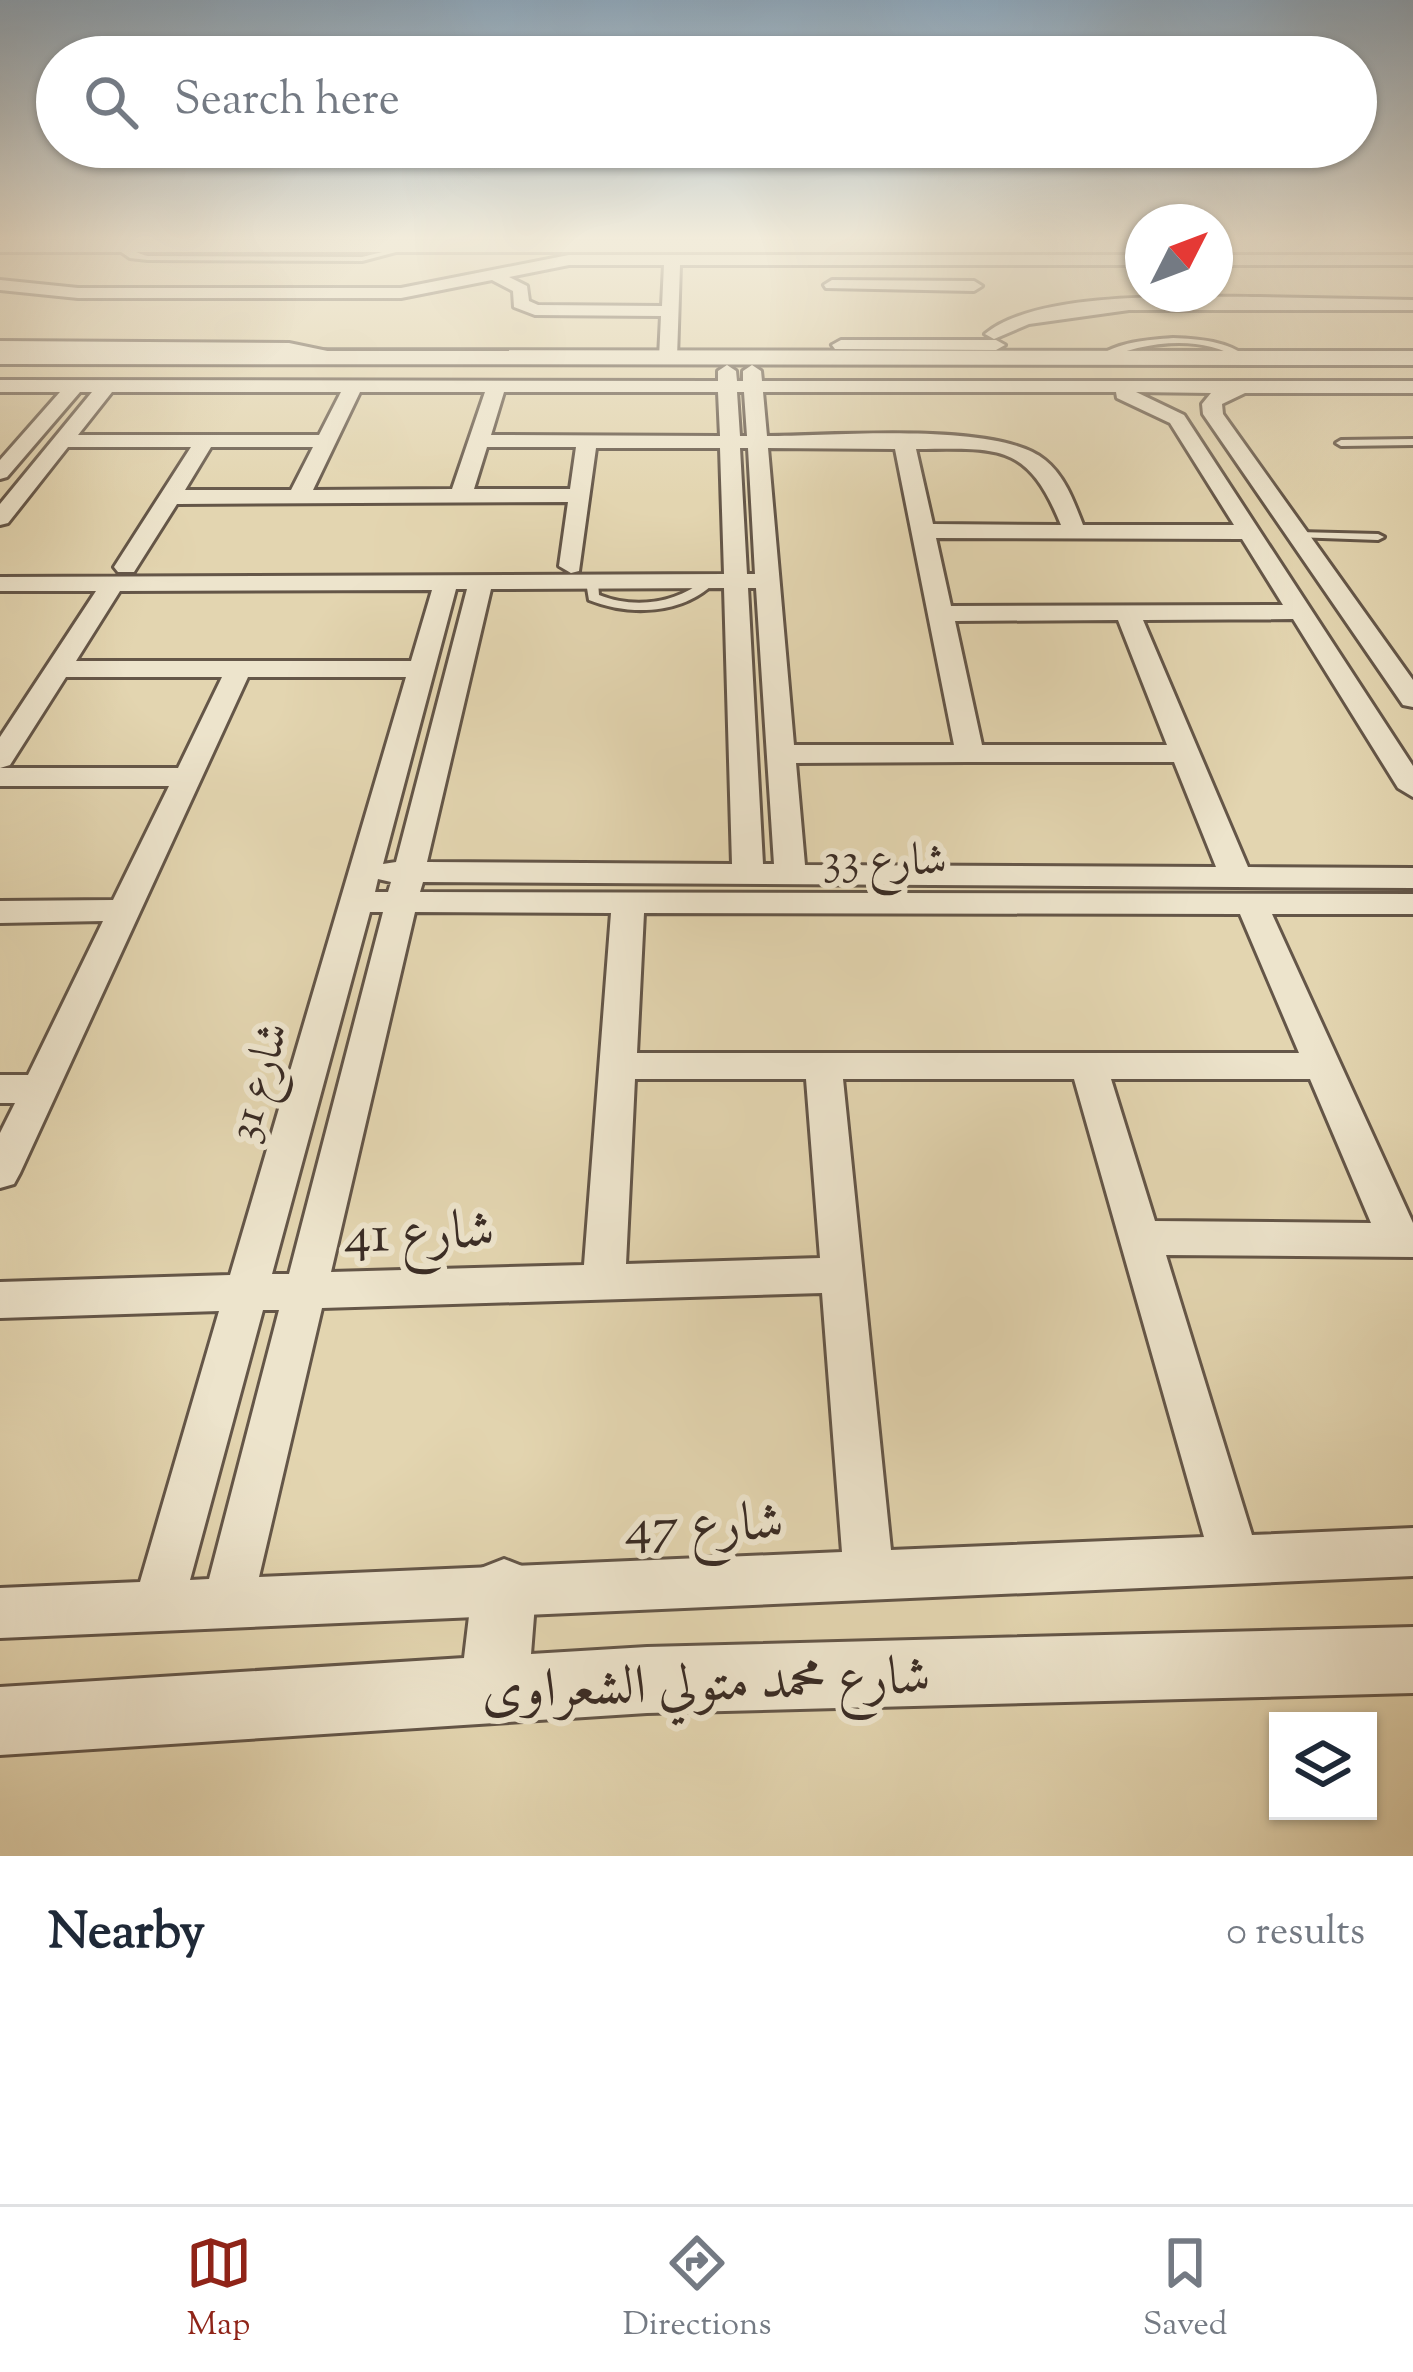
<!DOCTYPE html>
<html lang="en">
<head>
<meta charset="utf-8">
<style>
	:root { --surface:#fff; --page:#f6f6f7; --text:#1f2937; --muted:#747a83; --line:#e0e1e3; --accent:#8f2418 }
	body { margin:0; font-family:"Sorts Mill Goudy",Amiri,serif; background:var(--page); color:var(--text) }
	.controls { position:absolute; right:36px; bottom:36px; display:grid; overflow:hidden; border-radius:0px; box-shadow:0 3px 9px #0004 }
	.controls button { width:108px; height:108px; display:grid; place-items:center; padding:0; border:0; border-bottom:3px solid var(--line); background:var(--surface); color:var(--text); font:60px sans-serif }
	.compass { position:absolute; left:1125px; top:204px; width:108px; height:108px; border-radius:50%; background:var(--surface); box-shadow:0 3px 9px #0004; rotate:48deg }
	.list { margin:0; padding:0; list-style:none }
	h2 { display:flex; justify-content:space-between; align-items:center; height:156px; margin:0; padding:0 48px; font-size:51px }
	h2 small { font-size:39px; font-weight:400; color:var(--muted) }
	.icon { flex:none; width:66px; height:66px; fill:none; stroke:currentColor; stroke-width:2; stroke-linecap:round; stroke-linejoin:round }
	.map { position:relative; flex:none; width:1413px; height:1856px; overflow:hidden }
	.search { position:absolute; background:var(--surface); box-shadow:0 3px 9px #0004; left:36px; right:36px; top:36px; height:132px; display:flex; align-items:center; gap:30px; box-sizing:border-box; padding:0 42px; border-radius:66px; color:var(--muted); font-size:45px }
	.sheet { height:348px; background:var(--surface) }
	nav { display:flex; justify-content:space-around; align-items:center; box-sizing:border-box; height:168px; border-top:3px solid var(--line); background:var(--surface); font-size:33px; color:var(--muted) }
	nav a { display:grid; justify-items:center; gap:6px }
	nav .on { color:var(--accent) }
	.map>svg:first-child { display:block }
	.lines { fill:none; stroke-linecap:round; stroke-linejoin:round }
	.service-casing { stroke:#645648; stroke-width:6 }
	.minor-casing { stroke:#645648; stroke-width:6 }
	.tertiary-casing { stroke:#645648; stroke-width:6 }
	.service { fill:#ede4cc; fill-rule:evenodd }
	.minor { fill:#ede4cc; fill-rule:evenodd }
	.tertiary { fill:#ede4cc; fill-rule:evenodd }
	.labels { text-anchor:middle; stroke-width:12; stroke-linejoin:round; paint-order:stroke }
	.street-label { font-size:45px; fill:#3a2c25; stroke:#ede4cc }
	.near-street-label { font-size:54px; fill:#3a2c25; stroke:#ede4cc }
</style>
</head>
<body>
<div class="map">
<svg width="1413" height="1856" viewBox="0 0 1413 1856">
	<rect width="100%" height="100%" fill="#e3d5b0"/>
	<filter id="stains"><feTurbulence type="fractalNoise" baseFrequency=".00167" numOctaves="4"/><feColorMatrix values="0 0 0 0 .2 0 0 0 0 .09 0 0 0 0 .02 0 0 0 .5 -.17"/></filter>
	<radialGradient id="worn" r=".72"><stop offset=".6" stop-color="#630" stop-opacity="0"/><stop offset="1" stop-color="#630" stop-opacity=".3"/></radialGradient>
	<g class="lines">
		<g class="service-casing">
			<g id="service">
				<path d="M 117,245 C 126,245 137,254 148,256 L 362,257 L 411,245 L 415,247 L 362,261 L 148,260 L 130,258 L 117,249 Z"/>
				<path d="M 1173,338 C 1200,339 1227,341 1249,358 L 1241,360 C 1201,333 1141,342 1100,361 L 1095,358 C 1118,342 1146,340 1173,338 Z"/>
				<path d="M 1413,439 L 1413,445 L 1341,446 L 1336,443 L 1341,440 Z"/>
				<path d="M 1298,532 L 1378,534 L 1384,537 L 1378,540 L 1294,537 L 1292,535 Z"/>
				<path d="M 592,578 L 598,582 L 599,595 C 634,609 676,604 705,579 L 715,582 C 683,615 629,616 589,600 L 586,582 Z"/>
			</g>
		</g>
		<g class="minor-casing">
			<g id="minor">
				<path d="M 569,255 L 1143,255 L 1143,265 L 680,265 L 677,358 L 668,363 L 659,358 L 661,316 L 535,315 L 514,307 L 513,291 L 492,280 L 401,298 L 78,298 L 0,290 L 0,280 L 78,288 L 401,288 ZM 569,265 L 664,265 L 662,306 L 538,305 L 529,301 L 527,286 L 509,277 Z"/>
				<rect x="1215" y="255" width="198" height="10"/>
				<path d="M 832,280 L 974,281 L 982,286 L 974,291 L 826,288 L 824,285 Z"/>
				<path d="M 1259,297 L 1413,300 L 1413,310 L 1129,310 L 1029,324 L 994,339 L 985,334 C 1037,290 1190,297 1259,297 Z"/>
				<path d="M 841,340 L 996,340 L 1005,345 L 996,350 L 835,349 L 832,345 Z"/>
				<path d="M 0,341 L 289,343 L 361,358 L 352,363 L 289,353 L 0,351 Z"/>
				<path d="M 727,365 L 736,371 L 737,381 L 743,381 L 743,371 L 752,365 L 761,371 L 762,381 L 1413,381 L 1413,393 L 1245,393 L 1222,404 L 1223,414 L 1413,680 L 1413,707 L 1403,705 L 1203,414 L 1202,404 L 1211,393 L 1136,392 L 1184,415 L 1413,766 L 1413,797 L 1398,788 L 1293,619 L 1143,620 L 1248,867 L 1413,868 L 1413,888 L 423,882 L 420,892 L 1413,894 L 1413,914 L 1272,914 L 1413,1223 L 1413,1257 L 1166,1255 L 1252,1535 L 1413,1528 L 1413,1576 L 0,1638 L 0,1588 L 140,1582 L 219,1311 L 0,1318 L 0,1282 L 230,1275 L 406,677 L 248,677 L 20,1173 L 14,1184 L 0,1188 L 0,1133 L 15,1103 L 0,1103 L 0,1075 L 28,1075 L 103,921 L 0,923 L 0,901 L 113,900 L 169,786 L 0,786 L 0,768 L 178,768 L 222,677 L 66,677 L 10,765 L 0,768 L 0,737 L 96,591 L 0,591 L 0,577 L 724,574 L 720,448 L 596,448 L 579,571 L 571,573 L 559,566 L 568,502 L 177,504 L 134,572 L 118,572 L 114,567 L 191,447 L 68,447 L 8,523 L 0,525 L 0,504 L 92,392 L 80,392 L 7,477 L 0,479 L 0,460 L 60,392 L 0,392 L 0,380 L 718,381 L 718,371 ZM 112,392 L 341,392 L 319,435 L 78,435 ZM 360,392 L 485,392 L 452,489 L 313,490 ZM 504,392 L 718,392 L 720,436 L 491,435 ZM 737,392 L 744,392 L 747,436 L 740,436 ZM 763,392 L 1116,392 L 1117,398 L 1170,423 L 1234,525 L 1083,525 C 1074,502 1065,476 1045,460 C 998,421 832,436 767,436 ZM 211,447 L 313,447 L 291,490 L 185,490 ZM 487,447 L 576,447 L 570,489 L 474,489 ZM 740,448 L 748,448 L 755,574 L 747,574 ZM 768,448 L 895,449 L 954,745 L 794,745 ZM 916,449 C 997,449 1027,441 1061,525 L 933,524 ZM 936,538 L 1242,539 L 1283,605 L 951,606 ZM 724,588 L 732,864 L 427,862 L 491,589 ZM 748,588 L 756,588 L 774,864 L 763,864 ZM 456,589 L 467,589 L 396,862 L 383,864 ZM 432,590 L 411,661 L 76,661 L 120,591 ZM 1118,620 L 1167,745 L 982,745 L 955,621 ZM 968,762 L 1174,762 L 1216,867 L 805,865 L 796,763 ZM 378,879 L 391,882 L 388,892 L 375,892 ZM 370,912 L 383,912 L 289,1274 L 272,1274 ZM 415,912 L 611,913 L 584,1265 L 331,1272 ZM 644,913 L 1240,914 L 1299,1053 L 637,1053 ZM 635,1079 L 806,1079 L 820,1258 L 626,1264 ZM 843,1079 L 1074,1079 L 1204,1537 L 891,1550 ZM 1111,1079 L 1310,1079 L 1371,1223 L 1155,1221 ZM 822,1293 L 842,1552 L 259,1577 L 322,1308 ZM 263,1310 L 279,1310 L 209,1579 L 190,1580 Z"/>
			</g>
		</g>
		<g class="tertiary-casing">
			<g id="tertiary">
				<rect x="0" y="240" width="1143" height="12"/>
				<rect x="1215" y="240" width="198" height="12"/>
				<path d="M 0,350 L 1413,351 L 1413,365 L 0,364 Z"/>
				<path d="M 504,1559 L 527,1568 L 536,1591 L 531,1654 L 647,1647 L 1413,1627 L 1413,1693 L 647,1713 L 0,1755 L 0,1687 L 464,1658 L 472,1591 L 481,1568 Z"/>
			</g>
		</g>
		<use href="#service" class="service"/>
		<use href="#minor" class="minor"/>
		<use href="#tertiary" class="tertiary"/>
	</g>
	<linearGradient id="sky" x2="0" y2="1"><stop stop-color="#8faabf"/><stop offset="0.48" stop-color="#f2ecdb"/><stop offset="1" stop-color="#f2ecdb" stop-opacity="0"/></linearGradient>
	<rect width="1413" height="497" fill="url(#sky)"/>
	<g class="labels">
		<g class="street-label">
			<text x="885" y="874">شارع 33</text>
			<text transform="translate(256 1081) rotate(-74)" y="16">شارع 31</text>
		</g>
		<g class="near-street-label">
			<text transform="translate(419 1230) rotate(-2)" y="19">شارع 41</text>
			<text transform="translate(704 1522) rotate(-2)" y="19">شارع 47</text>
			<text transform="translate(706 1681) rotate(-2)" y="19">شارع محمد متولي الشعراوى</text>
		</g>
	</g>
	<rect width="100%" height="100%" filter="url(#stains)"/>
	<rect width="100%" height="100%" fill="url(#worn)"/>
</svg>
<div class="controls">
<button><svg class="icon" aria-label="layers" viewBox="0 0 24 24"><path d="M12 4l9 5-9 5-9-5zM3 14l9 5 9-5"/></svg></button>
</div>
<svg class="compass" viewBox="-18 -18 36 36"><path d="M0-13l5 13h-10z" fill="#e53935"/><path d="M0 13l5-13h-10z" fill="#747a83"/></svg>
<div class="search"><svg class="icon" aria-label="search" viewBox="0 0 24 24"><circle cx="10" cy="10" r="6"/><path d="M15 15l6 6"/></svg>Search here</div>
</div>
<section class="sheet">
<h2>Nearby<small>0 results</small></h2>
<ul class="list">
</ul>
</section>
<nav>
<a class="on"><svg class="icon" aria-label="map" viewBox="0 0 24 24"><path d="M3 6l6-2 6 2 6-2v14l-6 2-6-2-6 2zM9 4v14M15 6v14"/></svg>Map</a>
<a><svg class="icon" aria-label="directions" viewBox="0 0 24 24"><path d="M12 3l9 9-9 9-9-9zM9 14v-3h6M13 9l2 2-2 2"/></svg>Directions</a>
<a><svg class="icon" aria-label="saved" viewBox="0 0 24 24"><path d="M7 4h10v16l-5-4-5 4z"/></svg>Saved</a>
</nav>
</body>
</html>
